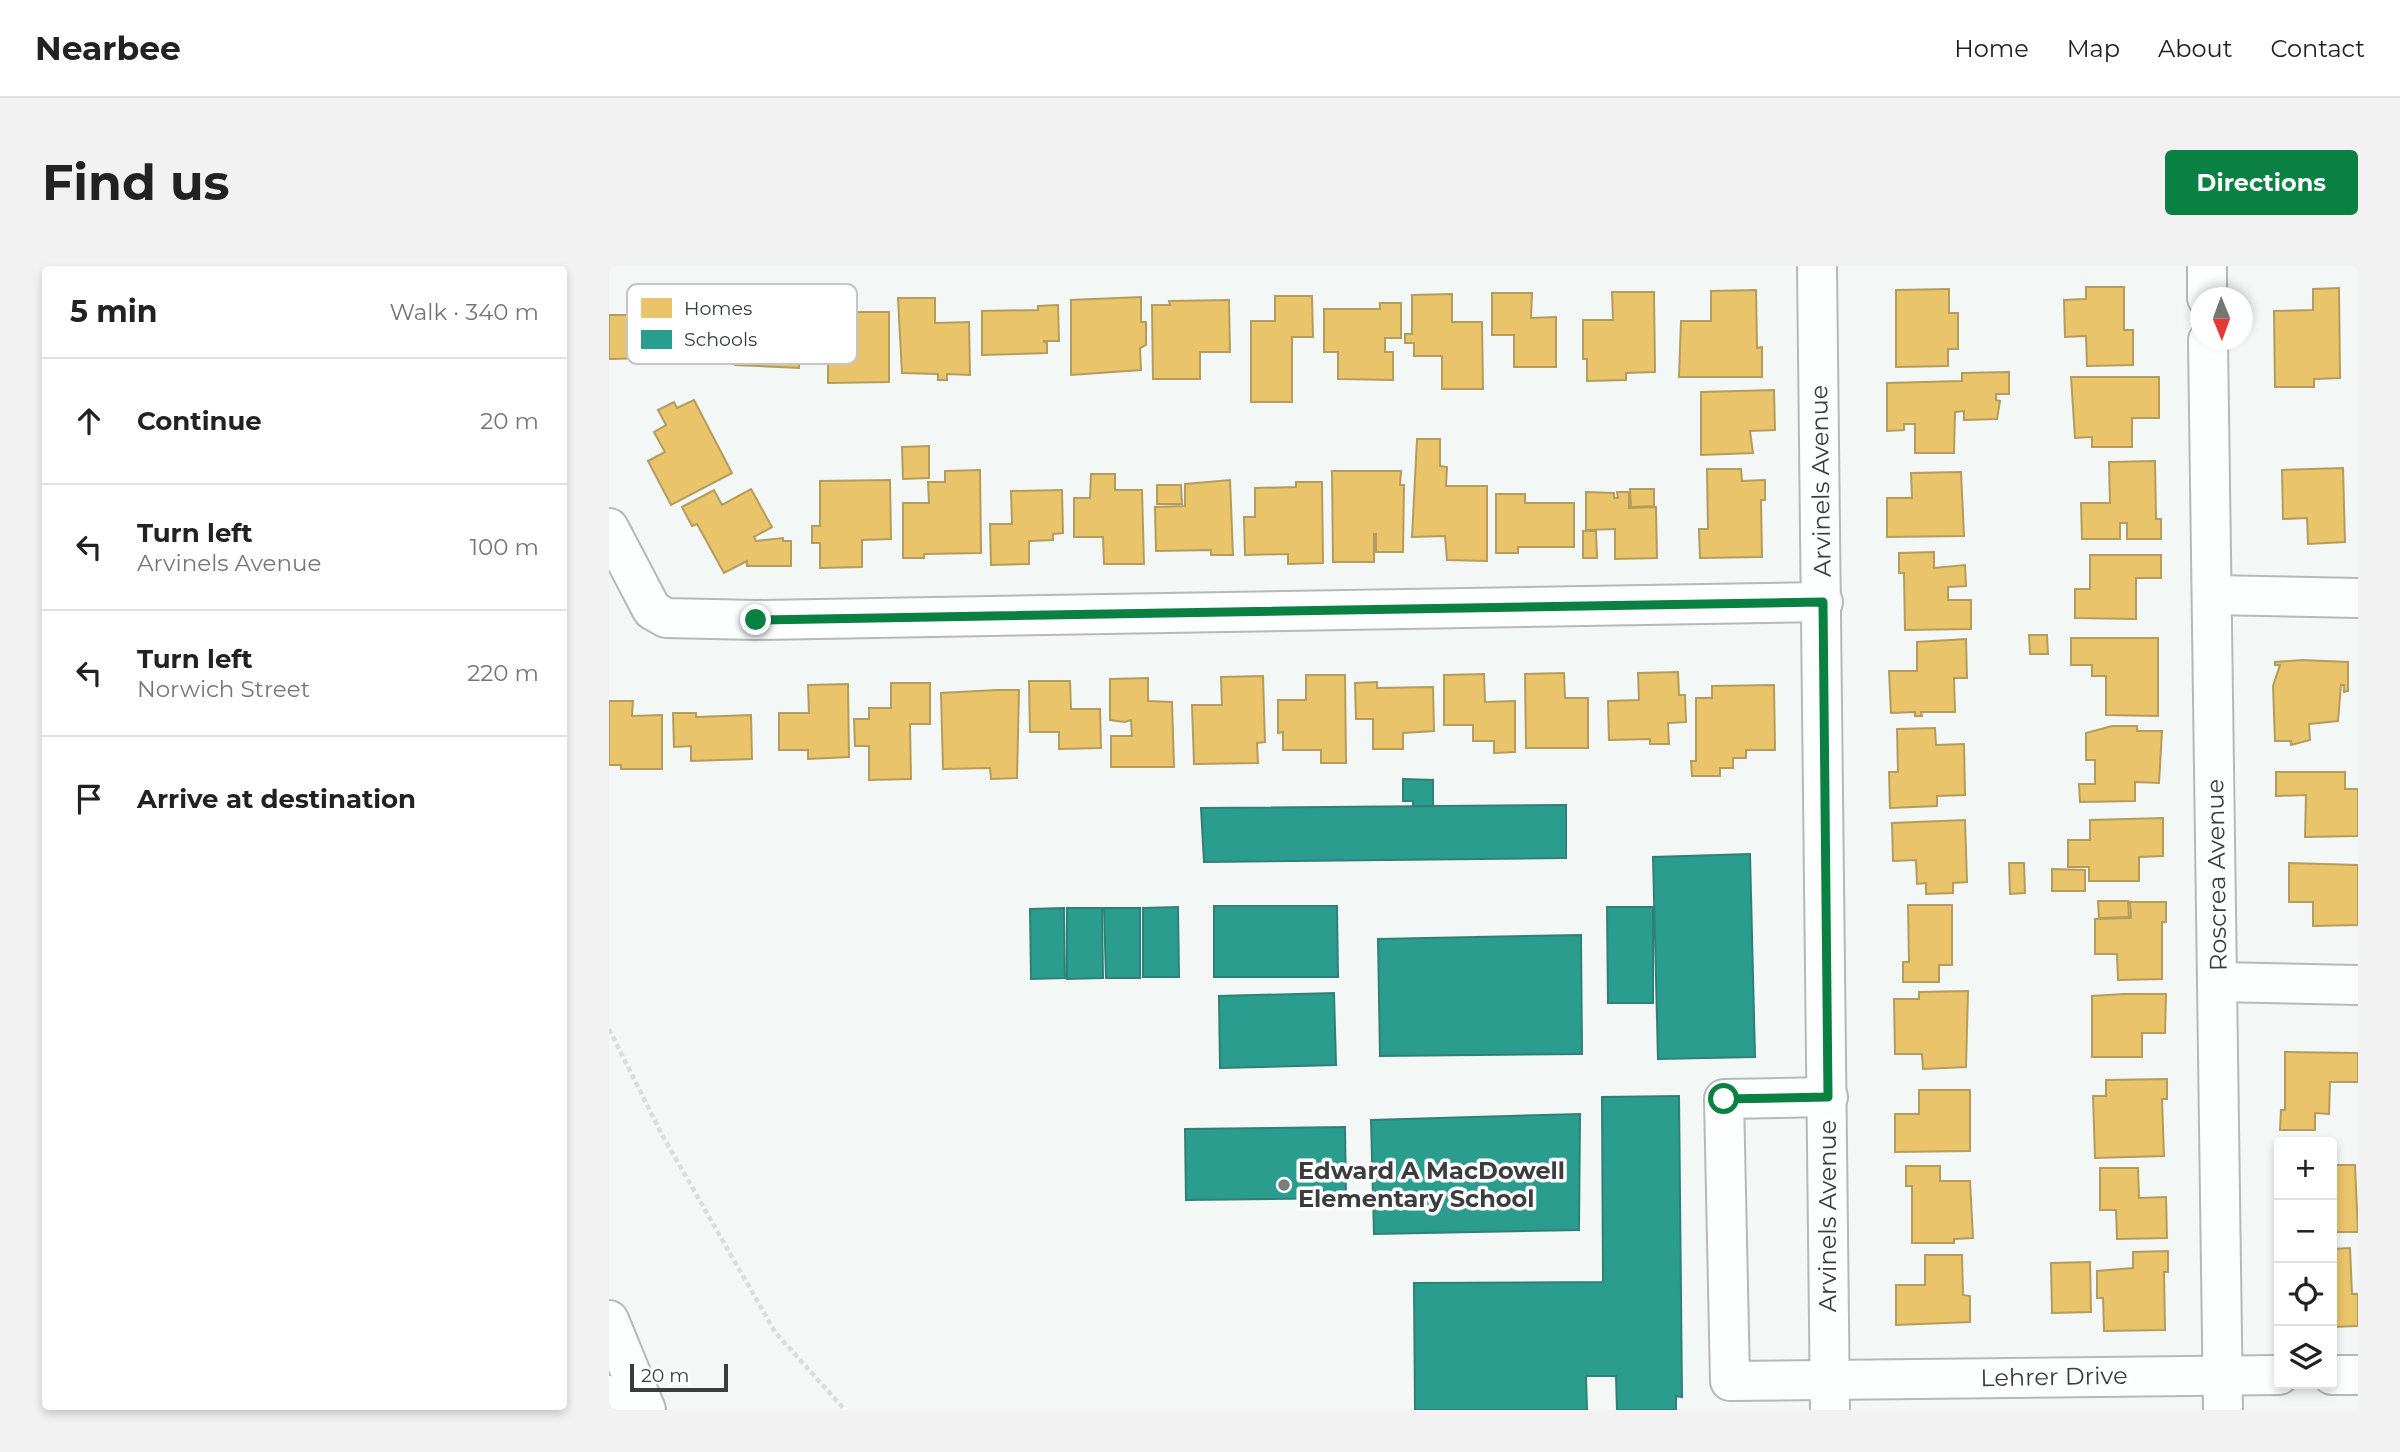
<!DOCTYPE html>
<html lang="en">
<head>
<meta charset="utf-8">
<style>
	:root { --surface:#fff; --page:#f2f2f2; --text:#222; --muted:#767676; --line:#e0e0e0; --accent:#0b8043 }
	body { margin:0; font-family:Montserrat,sans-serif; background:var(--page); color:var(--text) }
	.controls { position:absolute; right:21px; bottom:21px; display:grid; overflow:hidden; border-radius:7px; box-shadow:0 4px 10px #0003 }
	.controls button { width:63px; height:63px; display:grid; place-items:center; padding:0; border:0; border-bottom:2px solid var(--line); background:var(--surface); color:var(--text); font:35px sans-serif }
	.compass { position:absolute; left:1581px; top:21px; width:63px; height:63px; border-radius:50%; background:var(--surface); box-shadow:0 4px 10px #0003; rotate:179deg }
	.scale { position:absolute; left:21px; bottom:18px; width:98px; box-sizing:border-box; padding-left:7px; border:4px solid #3a3d3c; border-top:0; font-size:19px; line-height:24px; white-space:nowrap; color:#3a3d3c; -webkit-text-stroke:5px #fff; paint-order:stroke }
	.stop { position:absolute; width:21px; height:21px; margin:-16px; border:5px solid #0b8043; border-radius:50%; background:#fff }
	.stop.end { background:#0b8043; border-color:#fff; box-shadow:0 2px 7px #0008 }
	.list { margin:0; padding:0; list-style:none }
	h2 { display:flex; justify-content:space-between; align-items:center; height:91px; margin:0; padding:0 28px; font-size:30px }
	h2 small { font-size:23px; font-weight:400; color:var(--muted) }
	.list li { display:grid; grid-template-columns:46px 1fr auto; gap:21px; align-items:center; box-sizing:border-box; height:126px; padding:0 28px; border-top:2px solid var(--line) }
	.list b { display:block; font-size:26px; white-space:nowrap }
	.list p { margin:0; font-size:23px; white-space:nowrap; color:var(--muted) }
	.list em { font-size:23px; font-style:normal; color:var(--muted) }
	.icon { flex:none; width:38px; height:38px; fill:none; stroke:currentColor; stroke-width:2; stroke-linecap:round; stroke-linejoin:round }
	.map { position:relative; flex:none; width:1749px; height:1144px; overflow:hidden; border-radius:7px }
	header { display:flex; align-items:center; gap:42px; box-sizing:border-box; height:98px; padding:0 35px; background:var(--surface); border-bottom:2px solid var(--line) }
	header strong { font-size:33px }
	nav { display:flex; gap:38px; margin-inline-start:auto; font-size:24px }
	.intro { display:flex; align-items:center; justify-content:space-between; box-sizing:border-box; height:168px; padding:0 42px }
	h1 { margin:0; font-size:49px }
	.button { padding:18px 32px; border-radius:7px; background:var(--accent); color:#fff; font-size:24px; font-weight:700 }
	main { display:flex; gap:42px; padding:0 42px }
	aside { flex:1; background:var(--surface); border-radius:7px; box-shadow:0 4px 10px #0003 }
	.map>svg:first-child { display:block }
	.homes { fill:#e9c46a; stroke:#b49c5c; stroke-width:2 }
	.schools { fill:#2a9d8f; stroke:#2f8076; stroke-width:2 }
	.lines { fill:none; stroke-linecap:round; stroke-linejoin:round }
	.minor-casing { stroke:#b6b9b7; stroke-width:42 }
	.highway-casing { stroke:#b6b9b7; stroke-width:42 }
	.path { stroke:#dbdddc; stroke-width:4.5; stroke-dasharray:5 3.5; stroke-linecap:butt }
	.minor { stroke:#fdfefe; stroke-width:38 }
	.highway { stroke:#fdfefe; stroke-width:38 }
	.route { stroke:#0b8043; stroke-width:9 }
	.poi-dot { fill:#7b7e7d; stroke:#fff; stroke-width:2.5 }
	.labels { text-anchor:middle; stroke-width:7; stroke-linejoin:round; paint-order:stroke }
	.street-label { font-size:24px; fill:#3a3d3c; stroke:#fff }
	.poi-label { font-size:24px; font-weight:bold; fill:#3a3d3c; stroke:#fff; text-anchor:start }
	.key { fill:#fff; stroke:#c4c5c4; stroke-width:2 }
	.key-label { font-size:19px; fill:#3a3d3c }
</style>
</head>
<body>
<header>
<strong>Nearbee</strong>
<nav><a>Home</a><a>Map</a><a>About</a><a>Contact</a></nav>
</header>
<div class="intro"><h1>Find us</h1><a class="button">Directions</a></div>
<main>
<aside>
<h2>5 min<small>Walk · 340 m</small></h2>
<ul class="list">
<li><svg class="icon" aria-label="ahead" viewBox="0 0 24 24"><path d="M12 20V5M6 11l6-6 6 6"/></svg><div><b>Continue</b></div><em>20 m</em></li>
<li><svg class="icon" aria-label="left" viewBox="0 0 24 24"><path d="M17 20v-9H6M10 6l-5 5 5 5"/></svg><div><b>Turn left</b><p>Arvinels Avenue</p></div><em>100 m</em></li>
<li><svg class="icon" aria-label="left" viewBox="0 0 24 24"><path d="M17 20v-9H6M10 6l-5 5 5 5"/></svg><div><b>Turn left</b><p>Norwich Street</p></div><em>220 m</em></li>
<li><svg class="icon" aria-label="arrive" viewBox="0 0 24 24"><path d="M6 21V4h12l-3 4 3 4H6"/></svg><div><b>Arrive at destination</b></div></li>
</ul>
</aside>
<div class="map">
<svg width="1749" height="1144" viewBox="0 0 1749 1144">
	<rect width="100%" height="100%" fill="#f3f7f5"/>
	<g class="homes">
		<path d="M 1477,21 L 1515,21 L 1515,64 L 1524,64 L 1524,99 L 1478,100 L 1477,70 L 1456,71 L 1455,34 L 1477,33 Z"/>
		<path d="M 1730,22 L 1731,112 L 1705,113 L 1705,121 L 1666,121 L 1665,45 L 1704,44 L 1704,23 Z"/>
		<path d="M 1340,23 L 1340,47 L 1349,47 L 1349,83 L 1339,83 L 1339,100 L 1287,101 L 1287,24 Z"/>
		<path d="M 1147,24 L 1148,82 L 1153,81 L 1153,111 L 1070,111 L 1072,55 L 1102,55 L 1102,25 Z"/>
		<path d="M 1003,26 L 1045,26 L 1046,106 L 1017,107 L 1017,114 L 978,115 L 978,93 L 974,93 L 974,54 L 1004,54 Z"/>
		<path d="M 883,27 L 923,27 L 922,52 L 947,51 L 947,101 L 905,101 L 905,69 L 883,69 Z"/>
		<path d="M 843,28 L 843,56 L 873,56 L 874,123 L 833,123 L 833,90 L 805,90 L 805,77 L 796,77 L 796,68 L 803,68 L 803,29 Z"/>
		<path d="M 666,30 L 703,30 L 704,71 L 683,71 L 683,136 L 642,136 L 642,55 L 666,55 Z"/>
		<path d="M 532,31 L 532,56 L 537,56 L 537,79 L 531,82 L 532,104 L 462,109 L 462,34 Z"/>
		<path d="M 289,32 L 326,32 L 326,57 L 360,56 L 361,109 L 338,108 L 338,114 L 329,114 L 329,108 L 293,107 Z"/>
		<path d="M 620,34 L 621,86 L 591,86 L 591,113 L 544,113 L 543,39 L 561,39 L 560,35 Z"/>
		<path d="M 119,35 L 160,35 L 161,63 L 190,63 L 190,102 L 126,99 L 126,86 L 120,87 Z"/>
		<path d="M 771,37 L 792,37 L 792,72 L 776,72 L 776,86 L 784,86 L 784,114 L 729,113 L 729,86 L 715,86 L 715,43 L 771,43 Z"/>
		<path d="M 449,39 L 450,75 L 434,75 L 438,77 L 438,87 L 373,89 L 373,45 L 429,44 L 429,40 Z"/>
		<path d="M 201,41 L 223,41 L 224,46 L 280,46 L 280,116 L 219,117 L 219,91 L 202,91 Z"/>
		<path d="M 35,44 L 57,44 L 57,79 L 41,79 L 41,92 L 0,93 L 0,49 L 35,49 Z"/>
		<path d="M 1400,106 L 1400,128 L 1387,128 L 1387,134 L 1391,135 L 1388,153 L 1355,154 L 1355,145 L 1346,146 L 1345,187 L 1306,187 L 1306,158 L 1295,158 L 1295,164 L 1278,165 L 1278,117 L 1353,115 L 1353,107 Z"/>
		<path d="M 1462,111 L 1550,111 L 1550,152 L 1523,152 L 1523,181 L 1483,181 L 1483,171 L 1466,172 Z"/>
		<path d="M 1165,124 L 1166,164 L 1141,165 L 1144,187 L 1092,189 L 1092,126 Z"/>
		<path d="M 85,134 L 123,207 L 62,239 L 39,195 L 56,186 L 45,166 L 57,159 L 49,144 L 65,136 L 68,142 Z"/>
		<path d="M 808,173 L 831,173 L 831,200 L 838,201 L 837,220 L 878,220 L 878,295 L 838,294 L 836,270 L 803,271 Z"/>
		<path d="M 320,180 L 320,212 L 294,213 L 293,181 Z"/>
		<path d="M 1546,195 L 1547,253 L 1552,253 L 1552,273 L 1518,273 L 1518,257 L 1511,257 L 1511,273 L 1473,273 L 1472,237 L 1501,237 L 1500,196 Z"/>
		<path d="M 1734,202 L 1736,276 L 1699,278 L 1698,252 L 1674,253 L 1673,204 Z"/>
		<path d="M 1098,203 L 1132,203 L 1133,215 L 1156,214 L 1156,234 L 1152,234 L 1153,291 L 1091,292 L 1090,263 L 1099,263 Z"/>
		<path d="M 371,204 L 372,287 L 315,288 L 315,292 L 294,292 L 294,237 L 320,237 L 319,216 L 336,216 L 336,205 Z"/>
		<path d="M 723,205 L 792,205 L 791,219 L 795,219 L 794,286 L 767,286 L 767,268 L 765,268 L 765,296 L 724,296 Z"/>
		<path d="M 1352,206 L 1355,270 L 1278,271 L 1278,232 L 1303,232 L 1302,207 Z"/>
		<path d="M 482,208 L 506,208 L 506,224 L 533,224 L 535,298 L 495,298 L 494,271 L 465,271 L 465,232 L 481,232 Z"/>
		<path d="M 281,214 L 282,273 L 253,274 L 253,301 L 211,302 L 211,277 L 203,277 L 203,260 L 211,260 L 211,215 Z"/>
		<path d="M 621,214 L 624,289 L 602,289 L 602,284 L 547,285 L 546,241 L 576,240 L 576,218 Z"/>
		<path d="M 687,216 L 713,216 L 714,297 L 679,298 L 679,288 L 636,289 L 635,251 L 646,251 L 646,222 L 687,221 Z"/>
		<path d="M 548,219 L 572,219 L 573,238 L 548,238 Z"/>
		<path d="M 142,223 L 163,261 L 145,271 L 147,275 L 174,272 L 174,275 L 182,275 L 182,300 L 138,300 L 138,295 L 115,307 L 88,258 L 83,260 L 73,241 L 105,224 L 113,239 Z"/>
		<path d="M 1021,223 L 1045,223 L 1045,240 L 1022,241 Z"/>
		<path d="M 453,224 L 454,267 L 444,268 L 444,274 L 420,275 L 420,298 L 382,299 L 381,258 L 403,258 L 402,225 Z"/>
		<path d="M 977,226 L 1005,227 L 1005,232 L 1009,232 L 1008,226 L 1020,226 L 1020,242 L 1047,241 L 1048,292 L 1006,293 L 1006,263 L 977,264 Z"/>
		<path d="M 887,228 L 916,228 L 916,237 L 965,237 L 965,281 L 909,281 L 909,287 L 887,287 Z"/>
		<path d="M 974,265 L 987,265 L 988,292 L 974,292 Z"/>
		<path d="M 1325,286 L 1325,302 L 1356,299 L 1357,320 L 1339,321 L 1339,334 L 1362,334 L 1362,363 L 1296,364 L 1295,307 L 1290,307 L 1290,287 Z"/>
		<path d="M 1481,289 L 1552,289 L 1552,312 L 1527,312 L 1527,353 L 1466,352 L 1466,323 L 1481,323 Z"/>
		<path d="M 1420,369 L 1438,369 L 1439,388 L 1421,388 Z"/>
		<path d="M 1462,372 L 1549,372 L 1549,450 L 1497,449 L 1497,410 L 1483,410 L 1483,399 L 1462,399 Z"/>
		<path d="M 1357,373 L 1358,412 L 1345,412 L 1346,446 L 1312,446 L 1313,450 L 1306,450 L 1306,446 L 1282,447 L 1280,405 L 1308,405 L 1308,376 Z"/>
		<path d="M 1693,394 L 1739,396 L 1739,425 L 1735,426 L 1735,419 L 1732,419 L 1729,455 L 1700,458 L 1701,474 L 1682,479 L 1682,475 L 1666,475 L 1664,420 L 1671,399 L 1666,399 L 1666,396 Z"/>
		<path d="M 1069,406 L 1070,429 L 1076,429 L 1077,456 L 1059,457 L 1060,478 L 1041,478 L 1041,473 L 1000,474 L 999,435 L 1030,434 L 1029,407 Z"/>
		<path d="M 955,407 L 956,432 L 979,432 L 979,482 L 917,482 L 916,408 Z"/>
		<path d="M 875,408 L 876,436 L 906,435 L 906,486 L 885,487 L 885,475 L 864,475 L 864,459 L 835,459 L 835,409 Z"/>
		<path d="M 697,409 L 736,409 L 737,497 L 712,497 L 712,484 L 674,484 L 674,466 L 669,467 L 669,434 L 697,434 Z"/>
		<path d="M 654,410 L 656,476 L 648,477 L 649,497 L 585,498 L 583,439 L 613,439 L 612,411 Z"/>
		<path d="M 539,412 L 539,435 L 563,436 L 565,501 L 502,501 L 502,470 L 523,470 L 522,454 L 516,456 L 501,454 L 501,413 Z"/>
		<path d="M 420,415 L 461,415 L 462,443 L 491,443 L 492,482 L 450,483 L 450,466 L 421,466 Z"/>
		<path d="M 768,416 L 768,422 L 824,421 L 825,465 L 794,467 L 794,483 L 764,483 L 764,453 L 747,453 L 746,417 Z"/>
		<path d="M 282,417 L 321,417 L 321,458 L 301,458 L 302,513 L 260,514 L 260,480 L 246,480 L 245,453 L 260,453 L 260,442 L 282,442 Z"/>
		<path d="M 239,418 L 240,491 L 199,493 L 199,484 L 170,484 L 170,447 L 200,447 L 199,419 Z"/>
		<path d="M 1165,419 L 1166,484 L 1137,484 L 1137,492 L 1124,492 L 1124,502 L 1111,502 L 1111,510 L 1083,510 L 1082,495 L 1087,495 L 1087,432 L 1103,432 L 1103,420 Z"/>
		<path d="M 388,424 L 410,424 L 408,512 L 382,513 L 381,502 L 334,503 L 332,427 Z"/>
		<path d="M 0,435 L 24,435 L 23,450 L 53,449 L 53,503 L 12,503 L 12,499 L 0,499 Z"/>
		<path d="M 64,447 L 87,447 L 87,451 L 142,449 L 143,493 L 82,495 L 82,480 L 65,481 Z"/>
		<path d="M 1503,460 L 1528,460 L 1528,465 L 1553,465 L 1550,517 L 1526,516 L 1526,535 L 1471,536 L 1470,518 L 1486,518 L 1486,494 L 1477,494 L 1477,467 Z"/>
		<path d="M 1326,462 L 1327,479 L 1355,478 L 1356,529 L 1328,530 L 1328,540 L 1281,542 L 1280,506 L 1289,506 L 1288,463 Z"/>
		<path d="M 1667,506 L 1736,506 L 1736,523 L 1749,523 L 1749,570 L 1696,571 L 1697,529 L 1667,530 Z"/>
		<path d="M 1554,552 L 1554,590 L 1530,591 L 1530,615 L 1480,615 L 1480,601 L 1459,601 L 1459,574 L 1481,574 L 1481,554 Z"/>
		<path d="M 1356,554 L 1358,616 L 1344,617 L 1344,627 L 1317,628 L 1317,617 L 1308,618 L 1307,594 L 1284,595 L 1283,557 Z"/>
		<path d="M 1400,597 L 1415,597 L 1416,627 L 1401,628 Z"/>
		<path d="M 1680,597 L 1749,599 L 1749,659 L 1704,660 L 1704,636 L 1680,636 Z"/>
		<path d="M 1443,603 L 1476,604 L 1476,625 L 1443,625 Z"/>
		<path d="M 1489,635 L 1519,635 L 1520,651 L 1490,652 Z"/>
		<path d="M 1521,636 L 1557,636 L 1557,656 L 1553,656 L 1553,713 L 1509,714 L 1508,688 L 1486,688 L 1486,653 L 1522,652 Z"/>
		<path d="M 1299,639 L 1343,639 L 1343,699 L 1330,699 L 1330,716 L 1294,716 L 1294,696 L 1300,696 Z"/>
		<path d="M 1359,725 L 1357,801 L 1314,803 L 1313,788 L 1286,788 L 1285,733 L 1310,733 L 1310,726 Z"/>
		<path d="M 1515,728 L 1557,728 L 1556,767 L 1533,767 L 1533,791 L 1483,791 L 1483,730 Z"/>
		<path d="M 1676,786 L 1749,787 L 1749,816 L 1721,816 L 1720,848 L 1706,847 L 1706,864 L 1671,864 L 1672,844 L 1676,844 Z"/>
		<path d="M 1558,813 L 1558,833 L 1553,833 L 1555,890 L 1486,892 L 1484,830 L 1497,830 L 1497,814 Z"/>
		<path d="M 1310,824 L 1361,824 L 1361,885 L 1286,886 L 1286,848 L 1310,848 Z"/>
		<path d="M 1723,899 L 1746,899 L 1749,966 L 1723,966 Z"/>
		<path d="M 1297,900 L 1331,900 L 1331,915 L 1361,915 L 1364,972 L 1345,973 L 1345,977 L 1303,977 L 1303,920 L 1297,920 Z"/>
		<path d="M 1491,902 L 1529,902 L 1530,932 L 1557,931 L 1558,972 L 1508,973 L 1507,944 L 1491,944 Z"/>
		<path d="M 1741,982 L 1743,1028 L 1749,1028 L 1749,1060 L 1723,1061 L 1723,983 Z"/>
		<path d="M 1559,985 L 1559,1006 L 1555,1006 L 1556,1064 L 1495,1065 L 1494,1032 L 1488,1032 L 1488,1005 L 1524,1002 L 1524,986 Z"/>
		<path d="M 1316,989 L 1353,989 L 1354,1029 L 1361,1030 L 1361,1056 L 1287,1059 L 1287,1019 L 1316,1019 Z"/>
		<path d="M 1481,996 L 1482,1046 L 1443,1047 L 1442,997 Z"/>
	</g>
	<g class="schools">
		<path d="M 794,513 L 824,514 L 824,541 L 804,540 L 804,535 L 794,535 Z"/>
		<path d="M 957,539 L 957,592 L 595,596 L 592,542 Z"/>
		<path d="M 1141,588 L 1146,791 L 1049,793 L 1044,591 Z"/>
		<path d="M 605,640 L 728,640 L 729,711 L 605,711 Z"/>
		<path d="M 569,641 L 570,711 L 534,711 L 534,642 Z"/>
		<path d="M 998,641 L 1044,641 L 1044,737 L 999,737 Z"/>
		<path d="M 455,642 L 456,712 L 422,713 L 421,643 Z"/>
		<path d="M 458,642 L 493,642 L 494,712 L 458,713 Z"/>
		<path d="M 495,642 L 531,642 L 531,712 L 497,712 Z"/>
		<path d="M 972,669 L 973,788 L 771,790 L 769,673 Z"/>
		<path d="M 725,727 L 727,799 L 611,802 L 610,730 Z"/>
		<path d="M 1070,830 L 1073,1131 L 1067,1130 L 1067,1144 L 1008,1144 L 1007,1110 L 977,1110 L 978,1144 L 806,1144 L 805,1017 L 994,1016 L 993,831 Z"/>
		<path d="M 971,848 L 970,964 L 765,968 L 762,854 Z"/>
		<path d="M 736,861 L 737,932 L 577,934 L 576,863 Z"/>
	</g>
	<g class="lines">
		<g class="minor-casing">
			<g id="minor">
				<path d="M 1208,0 L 1221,1144"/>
				<path d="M 1598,0 L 1598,32"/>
				<path d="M 1599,74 L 1614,1144"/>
				<path d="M 0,262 L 43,344 L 57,352 L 147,354 L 1214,336"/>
				<path d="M 1603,329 L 1749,332"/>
				<path d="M 1610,716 L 1749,719"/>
				<path d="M 1219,831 L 1115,833 L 1121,1115 L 1670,1109"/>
				<path d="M 1723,1109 L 1749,1109"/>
			</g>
		</g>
		<g class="highway-casing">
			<g id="highway">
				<path d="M 0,1054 L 37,1144"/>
				<path d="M 0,1129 L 8,1144"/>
			</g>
		</g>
		<path class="path" d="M 0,763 L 52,867 L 166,1066 L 236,1144"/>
		<use href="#minor" class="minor"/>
		<use href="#highway" class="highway"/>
	</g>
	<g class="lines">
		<path class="route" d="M 147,354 L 1214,336 L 1219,831 L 1115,833"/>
	</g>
	<circle class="poi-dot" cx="675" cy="919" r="7"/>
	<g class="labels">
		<g class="street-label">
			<text transform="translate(1212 215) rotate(-91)" y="8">Arvinels Avenue</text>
			<text transform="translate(1608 609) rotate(-91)" y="8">Roscrea Avenue</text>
			<text transform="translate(1219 950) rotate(-90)" y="8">Arvinels Avenue</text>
			<text transform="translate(1445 1111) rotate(-1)" y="8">Lehrer Drive</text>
		</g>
		<g class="poi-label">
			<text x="689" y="913">Edward A MacDowell<tspan x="689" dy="28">Elementary School</tspan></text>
		</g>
	</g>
	<rect x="18" y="18" width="230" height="80" rx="10" class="key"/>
	<rect x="32" y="32" width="31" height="20" fill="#e9c46a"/>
	<rect x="32" y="64" width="31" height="19" fill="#2a9d8f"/>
	<g class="key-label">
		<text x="75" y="49">Homes</text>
		<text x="75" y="80">Schools</text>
	</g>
</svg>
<div class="controls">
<button>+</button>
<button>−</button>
<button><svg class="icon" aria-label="locate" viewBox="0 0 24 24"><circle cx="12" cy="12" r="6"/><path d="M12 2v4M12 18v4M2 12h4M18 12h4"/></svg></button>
<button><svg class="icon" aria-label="layers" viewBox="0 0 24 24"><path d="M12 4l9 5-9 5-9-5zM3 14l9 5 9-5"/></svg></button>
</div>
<svg class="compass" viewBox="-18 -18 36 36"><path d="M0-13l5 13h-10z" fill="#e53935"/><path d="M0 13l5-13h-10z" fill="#767676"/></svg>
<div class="scale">20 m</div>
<div class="stop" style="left:1115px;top:833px"></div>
<div class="stop end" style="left:147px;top:354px"></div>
</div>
</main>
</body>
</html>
